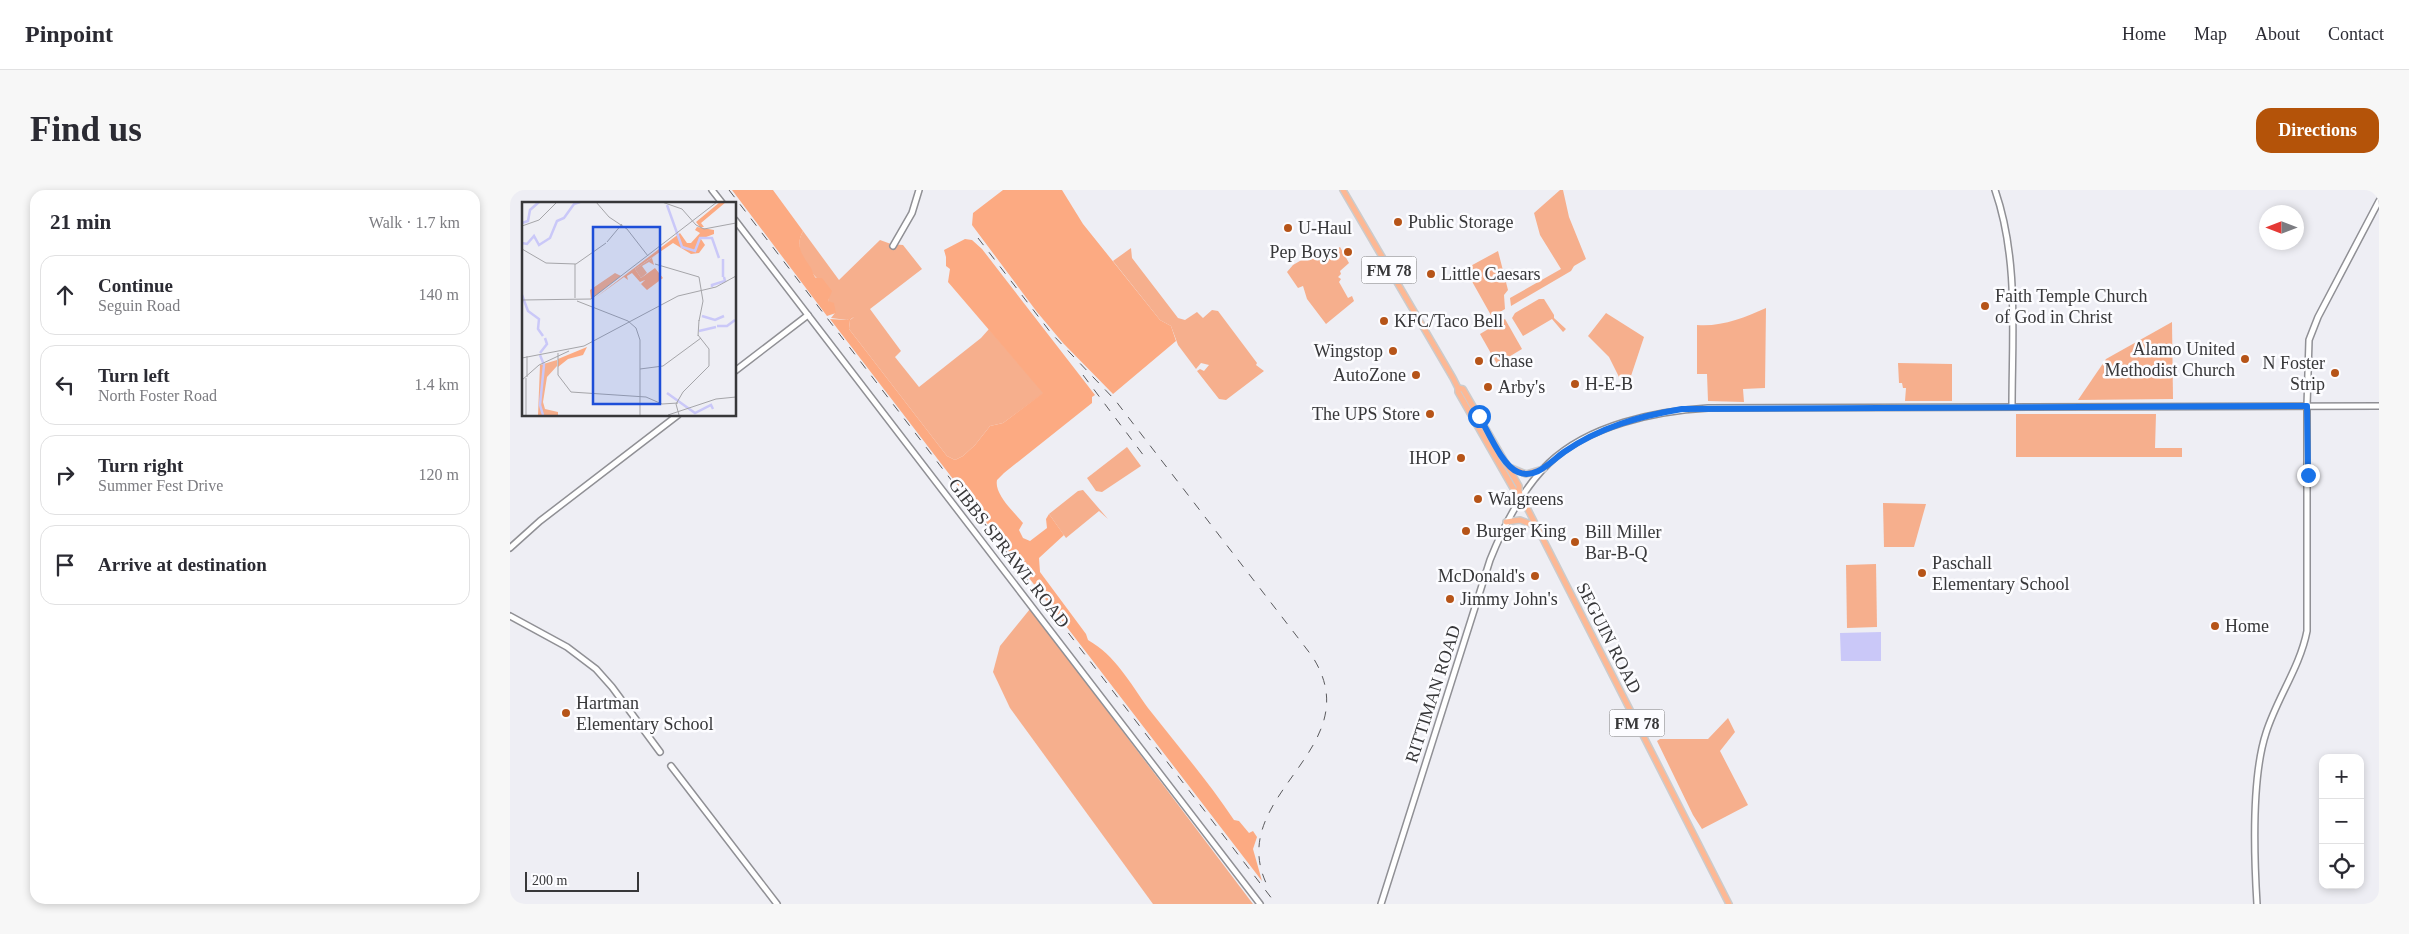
<!DOCTYPE html>
<html lang="en">
<head>
<meta charset="utf-8">
<style>
	:root { --surface:#fff; --page:#f7f7f7; --text:#2b2b33; --muted:#7c7c81; --line:#e1e1e2; --accent:#b45309 }
	body { margin:0; font-family:Georgia,serif; background:var(--page); color:var(--text) }
	.controls { position:absolute; right:15px; bottom:15px; display:grid; overflow:hidden; border-radius:10px; box-shadow:0 2px 8px #0003 }
	.controls button { width:45px; height:45px; display:grid; place-items:center; padding:0; border:0; border-bottom:1px solid var(--line); background:var(--surface); color:var(--text); font:25px sans-serif }
	.compass { position:absolute; left:1749px; top:15px; width:45px; height:45px; border-radius:50%; background:var(--surface); box-shadow:0 2px 8px #0003; rotate:270deg }
	.scale { position:absolute; left:15px; bottom:12px; width:114px; box-sizing:border-box; padding-left:5px; border:2px solid #373739; border-top:0; font-size:14px; line-height:18px; white-space:nowrap; color:#373739; -webkit-text-stroke:4px #fcfcff; paint-order:stroke }
	.stop { position:absolute; width:15px; height:15px; margin:-11px; border:4px solid #1a73e8; border-radius:50%; background:#fff }
	.stop.end { background:#1a73e8; border-color:#fff; box-shadow:0 1px 5px #0008 }
	.list { margin:0; padding:0; list-style:none }
	h2 { display:flex; justify-content:space-between; align-items:center; height:65px; margin:0; padding:0 20px; font-size:21px }
	h2 small { font-size:16px; font-weight:400; color:var(--muted) }
	.list li { display:grid; grid-template-columns:32px 1fr auto; gap:15px; align-items:center; box-sizing:border-box; height:80px; margin:0 10px 10px; padding:0 10px; border:1px solid var(--line); border-radius:15px }
	.list b { display:block; font-size:19px; white-space:nowrap }
	.list p { margin:0; font-size:16px; white-space:nowrap; color:var(--muted) }
	.list em { font-size:16px; font-style:normal; color:var(--muted) }
	.icon { flex:none; width:28px; height:28px; fill:none; stroke:currentColor; stroke-width:2; stroke-linecap:round; stroke-linejoin:round }
	.map { position:relative; flex:none; width:1869px; height:714px; overflow:hidden; border-radius:15px }
	header { display:flex; align-items:center; gap:30px; box-sizing:border-box; height:70px; padding:0 25px; background:var(--surface); border-bottom:1px solid var(--line) }
	header strong { font-size:24px }
	nav { display:flex; gap:28px; margin-inline-start:auto; font-size:18px }
	.intro { display:flex; align-items:center; justify-content:space-between; box-sizing:border-box; height:120px; padding:0 30px }
	h1 { margin:0; font-size:35px }
	.button { padding:12px 22px; border-radius:15px; background:var(--accent); color:#fff; font-size:18px; font-weight:700 }
	main { display:flex; gap:30px; padding:0 30px }
	aside { flex:1; background:var(--surface); border-radius:15px; box-shadow:0 2px 8px #0003 }
	.map>svg:first-child { display:block }
	.green { fill:#f6af8d }
	.forest { fill:#fcaa82 }
	.water { fill:#cac8f8 }
	.lines { fill:none; stroke-linecap:round; stroke-linejoin:round }
	.secondary-casing { stroke:#909095; stroke-width:8 }
	.primary-casing { stroke:#cbcbcc; stroke-width:8 }
	.secondary { stroke:#fff; stroke-width:5 }
	.primary { stroke:#fdb894; stroke-width:5 }
	.rail { stroke:#5a5a5d; stroke-width:1; stroke-dasharray:9 9; stroke-linecap:butt }
	.route { stroke:#1a73e8; stroke-width:6 }
	.poi-dot { fill:#b65418; stroke:#fcfcff; stroke-width:2 }
	.labels { text-anchor:middle; stroke-width:5; stroke-linejoin:round; paint-order:stroke }
	.shield { fill:#fcfcff; stroke:#727274; stroke-width:1 }
	.shield-label { font-size:16px; font-weight:bold; fill:#373739 }
	.poi-label { font-size:18px; fill:#373739; stroke:#fcfcff; text-anchor:start }
	.street-label { font-size:18px; fill:#373739; stroke:#fcfcff }
	.inset-river { fill:none; stroke:#cac8f8; stroke-width:2.5 }
	.inset-road { fill:none; stroke:#a5a5a9; stroke-width:1 }
	.view { fill:#1d4ed8; fill-opacity:0.15; stroke:#1d4ed8; stroke-width:2.5 }
	.inset-edge { fill:none; stroke:#373739; stroke-width:2.5 }
</style>
</head>
<body>
<header>
<strong>Pinpoint</strong>
<nav><a>Home</a><a>Map</a><a>About</a><a>Contact</a></nav>
</header>
<div class="intro"><h1>Find us</h1><a class="button">Directions</a></div>
<main>
<aside>
<h2>21 min<small>Walk · 1.7 km</small></h2>
<ul class="list">
<li><svg class="icon" aria-label="ahead" viewBox="0 0 24 24"><path d="M12 20V5M6 11l6-6 6 6"/></svg><div><b>Continue</b><p>Seguin Road</p></div><em>140 m</em></li>
<li><svg class="icon" aria-label="left" viewBox="0 0 24 24"><path d="M17 20v-9H6M10 6l-5 5 5 5"/></svg><div><b>Turn left</b><p>North Foster Road</p></div><em>1.4 km</em></li>
<li><svg class="icon" aria-label="right" viewBox="0 0 24 24"><path d="M7 20v-9h11M14 6l5 5-5 5"/></svg><div><b>Turn right</b><p>Summer Fest Drive</p></div><em>120 m</em></li>
<li><svg class="icon" aria-label="arrive" viewBox="0 0 24 24"><path d="M6 21V4h12l-3 4 3 4H6"/></svg><div><b>Arrive at destination</b></div></li>
</ul>
</aside>
<div class="map">
<svg width="1869" height="714" viewBox="0 0 1869 714">
	<rect width="100%" height="100%" fill="#eeeef4"/>
	<g class="green">
		<path d="M 1050,0 L 1053,0 L 1059,27 L 1076,69 L 1064,76 L 1061,81 L 1001,116 L 1000,108 L 1051,79 L 1030,45 L 1024,23 Z"/>
		<path d="M 293,41 L 329,90 L 370,50 L 381,54 L 393,55 L 412,79 L 360,119 L 391,161 L 385,167 L 409,197 L 471,148 L 479,139 L 534,203 L 493,233 L 480,236 L 465,255 L 453,266 L 445,270 L 437,266 L 339,139 L 340,130 L 344,127 L 337,130 L 321,128 L 325,123 L 318,111 L 320,101 C 304,86 280,64 293,41 Z"/>
		<path d="M 830,57 L 839,73 L 830,81 L 831,84 L 828,87 L 831,89 L 829,92 L 838,108 L 842,106 L 844,111 L 816,134 L 797,109 L 793,96 L 788,98 L 777,82 L 783,75 L 812,58 L 813,62 L 820,63 Z"/>
		<path d="M 621,58 L 622,68 L 668,128 L 675,130 L 687,122 L 693,128 L 702,120 L 708,121 L 747,173 L 746,175 L 754,181 L 716,210 L 709,209 L 687,181 L 690,179 L 694,181 L 699,175 L 691,173 L 686,179 L 668,155 L 661,136 L 650,130 L 603,71 Z"/>
		<path d="M 988,61 L 998,100 L 994,105 L 995,119 L 982,127 L 955,79 Z"/>
		<path d="M 1029,109 L 1034,109 L 1044,125 L 1044,128 L 1056,139 L 1053,142 L 1042,129 L 1013,146 L 1002,128 L 1005,123 Z"/>
		<path d="M 1256,118 L 1255,198 L 1233,199 L 1234,212 L 1198,211 L 1197,184 L 1187,184 L 1187,135 C 1211,137 1234,128 1256,118 Z"/>
		<path d="M 1096,123 L 1134,147 L 1116,201 L 1099,167 L 1078,146 Z"/>
		<path d="M 995,129 L 1012,159 L 987,174 L 970,144 Z"/>
		<path d="M 1662,132 L 1663,209 L 1568,210 L 1596,169 Z"/>
		<path d="M 1388,173 L 1442,174 L 1442,211 L 1395,211 L 1396,198 L 1393,198 L 1392,193 L 1389,193 Z"/>
		<path d="M 1506,224 L 1646,224 L 1645,258 L 1672,258 L 1672,267 L 1506,267 Z"/>
		<path d="M 617,257 L 631,276 L 592,302 L 586,301 L 577,288 Z"/>
		<path d="M 573,300 L 598,329 L 589,321 L 556,348 L 539,324 L 568,301 Z"/>
		<path d="M 1373,313 L 1416,314 L 1404,357 L 1374,357 Z"/>
		<path d="M 1366,374 L 1367,437 L 1337,438 L 1336,375 Z"/>
		<path d="M 520,419 L 537,441 L 743,714 L 643,714 L 500,518 L 483,482 L 490,456 Z"/>
		<path d="M 1218,528 L 1225,542 L 1210,561 L 1238,615 L 1192,639 L 1183,625 L 1147,551 L 1150,549 L 1198,549 Z"/>
	</g>
	<g class="forest">
		<path d="M 222,0 L 263,0 L 293,41 C 285,56 292,65 301,78 C 303,82 303,85 306,88 L 312,88 L 322,101 L 318,111 L 324,113 L 326,123 L 317,126 Z"/>
		<path d="M 493,0 L 552,0 L 573,34 L 650,130 L 661,136 L 666,151 L 603,204 L 553,153 L 527,122 L 462,35 L 463,23 Z"/>
		<path d="M 455,49 L 462,50 L 472,59 L 585,205 L 582,207 L 582,213 L 494,283 L 487,290 C 484,304 504,322 513,333 L 509,340 L 513,348 L 520,351 L 537,338 L 536,329 L 539,324 L 554,345 L 529,368 L 530,382 L 576,444 L 578,450 C 606,466 620,493 638,518 C 667,555 698,591 724,630 L 729,631 L 739,643 L 743,641 L 747,647 L 743,659 L 752,691 L 320,129 L 337,130 L 344,126 L 340,130 L 339,139 L 437,266 L 445,270 L 453,266 L 465,255 L 480,236 L 493,233 L 533,203 L 438,92 L 440,79 L 436,76 L 436,67 L 434,60 Z"/>
	</g>
	<path class="water" d="M 1371,442 L 1371,471 L 1331,471 L 1330,443 Z"/>
	<g class="lines">
		<g class="secondary-casing">
			<g id="secondary">
				<path d="M 202,0 L 213,14"/>
				<path d="M 1485,0 C 1509,69 1502,145 1502,217"/>
				<path d="M 225,30 L 750,714"/>
				<path d="M 383,56 L 402,23 L 409,0"/>
				<path d="M 225,181 L 298,125"/>
				<path d="M 0,358 L 30,331 L 168,225"/>
				<path d="M 0,426 L 57,457 L 86,479 L 102,497 L 150,562"/>
				<path d="M 161,576 L 267,714"/>
				<path d="M 871,714 L 980,370 C 994,335 1012,299 1039,273 C 1079,235 1145,221 1198,218 L 1869,216"/>
				<path d="M 1747,714 C 1744,665 1741,589 1756,543 C 1767,508 1790,477 1797,441 L 1797,216 L 1799,150 L 1808,127 L 1869,11"/>
			</g>
		</g>
		<g class="primary-casing">
			<g id="primary">
				<path d="M 833,0 L 943,188 L 948,198 L 948,202 L 1004,300 L 1009,302"/>
				<path d="M 948,198 L 953,199 L 1009,296 L 1009,302 L 1219,714"/>
				<path d="M 999,277 L 1016,284 L 1033,279"/>
				<path d="M 996,332 L 1010,330 L 1026,336"/>
			</g>
		</g>
		<use href="#secondary" class="secondary"/>
		<use href="#primary" class="primary"/>
		<g class="rail">
			<path d="M 219,0 L 766,714"/>
			<path d="M 468,48 L 541,143 L 605,210 L 802,466 C 863,560 711,605 758,697"/>
			<path d="M 573,185 L 634,266"/>
		</g>
	</g>
	<g class="lines">
		<path class="route" d="M 969,226 C 978,241 992,276 1008,282 C 1026,290 1041,271 1054,262 C 1090,237 1130,226 1172,219 L 1797,216 L 1798,285"/>
	</g>
	<g class="poi-dot">
		<circle cx="888" cy="32" r="5"/>
		<circle cx="778" cy="38" r="5"/>
		<circle cx="838" cy="62" r="5"/>
		<circle cx="921" cy="84" r="5"/>
		<circle cx="1475" cy="116" r="5"/>
		<circle cx="874" cy="131" r="5"/>
		<circle cx="883" cy="161" r="5"/>
		<circle cx="1735" cy="169" r="5"/>
		<circle cx="969" cy="171" r="5"/>
		<circle cx="1825" cy="183" r="5"/>
		<circle cx="906" cy="185" r="5"/>
		<circle cx="1065" cy="194" r="5"/>
		<circle cx="978" cy="197" r="5"/>
		<circle cx="920" cy="224" r="5"/>
		<circle cx="951" cy="268" r="5"/>
		<circle cx="968" cy="309" r="5"/>
		<circle cx="956" cy="341" r="5"/>
		<circle cx="1065" cy="352" r="5"/>
		<circle cx="1412" cy="383" r="5"/>
		<circle cx="1025" cy="386" r="5"/>
		<circle cx="940" cy="409" r="5"/>
		<circle cx="1705" cy="436" r="5"/>
		<circle cx="56" cy="523" r="5"/>
	</g>
	<g class="labels">
		<g class="shield">
			<rect x="851.5" y="66.5" width="55" height="27" rx="4"/>
			<rect x="1099.5" y="519.5" width="55" height="27" rx="4"/>
		</g>
		<g class="shield-label">
			<text x="879" y="86">FM 78</text>
			<text x="1127" y="539">FM 78</text>
		</g>
		<g class="poi-label">
			<text x="898" y="38">Public Storage</text>
			<text x="788" y="44">U-Haul</text>
			<text x="828" y="68" text-anchor="end">Pep Boys</text>
			<text x="931" y="90">Little Caesars</text>
			<text x="1485" y="112">Faith Temple Church<tspan x="1485" dy="21">of God in Christ</tspan></text>
			<text x="884" y="137">KFC/Taco Bell</text>
			<text x="1725" y="165" text-anchor="end">Alamo United<tspan x="1725" dy="21">Methodist Church</tspan></text>
			<text x="873" y="167" text-anchor="end">Wingstop</text>
			<text x="979" y="177">Chase</text>
			<text x="1815" y="179" text-anchor="end">N Foster<tspan x="1815" dy="21">Strip</tspan></text>
			<text x="896" y="191" text-anchor="end">AutoZone</text>
			<text x="1075" y="200">H-E-B</text>
			<text x="988" y="203">Arby's</text>
			<text x="910" y="230" text-anchor="end">The UPS Store</text>
			<text x="941" y="274" text-anchor="end">IHOP</text>
			<text x="978" y="315">Walgreens</text>
			<text x="966" y="347">Burger King</text>
			<text x="1075" y="348">Bill Miller<tspan x="1075" dy="21">Bar-B-Q</tspan></text>
			<text x="1422" y="379">Paschall<tspan x="1422" dy="21">Elementary School</tspan></text>
			<text x="1015" y="392" text-anchor="end">McDonald's</text>
			<text x="950" y="415">Jimmy John's</text>
			<text x="1715" y="442">Home</text>
			<text x="66" y="519">Hartman<tspan x="66" dy="21">Elementary School</tspan></text>
		</g>
		<g class="street-label">
			<text transform="translate(499 363) rotate(52)" y="6">GIBBS SPRAWL ROAD</text>
			<text transform="translate(1099 448) rotate(63)" y="6">SEGUIN ROAD</text>
			<text transform="translate(923 504) rotate(-72)" y="6">RITTIMAN ROAD</text>
		</g>
	</g>
	<g transform="translate(12 12)">
		<rect width="214" height="214" fill="#eeeef4"/>
		<path d="M 134,53 L 130,56 L 132,63 L 127,60 L 120,64 L 125,71 L 119,76 L 113,67 ZM 93,71 L 99,74 L 69,97 L 68,88 ZM 35,158 L 35,164 L 25,175 L 21,200 L 23,207 L 36,210 L 36,213 L 16,213 L 18,163 Z" fill="#f6af8d"/>
		<path d="M 198,0 L 204,0 L 179,21 L 182,25 L 178,25 L 174,20 ZM 175,25 L 192,28 L 192,32 L 179,37 L 183,43 L 177,51 L 169,52 L 151,41 L 113,67 L 119,76 L 133,66 L 141,76 L 125,88 L 119,82 L 123,78 L 118,80 L 110,71 L 105,74 L 106,78 L 102,75 L 73,96 L 158,31 L 165,41 L 169,41 L 178,31 L 173,28 ZM 65,145 L 61,153 L 46,157 L 36,165 L 36,157 Z" fill="#fcaa82"/>
		<path class="inset-river" d="M 145,3 L 160,45 L 173,49 L 178,36 L 190,36 L 197,56M 0,21 L 6,19 L 8,8 L 17,0M 0,41 L 5,42 L 12,34 L 17,43 L 28,36 L 35,19 L 42,16 L 52,2 L 58,0M 201,57 L 201,75M 190,85 L 190,83 L 203,79 L 202,75M 0,93 L 6,109 L 17,117 L 16,127 L 21,134M 180,114 L 193,118 L 202,114M 195,124 L 205,124 L 213,118M 177,129 L 194,125M 18,151 L 25,142 L 23,136M 18,153 L 22,163 L 18,203 L 21,213M 145,191 L 173,211 L 189,203 L 191,207"/>
		<path class="inset-road" d="M 74,0 L 87,15 L 105,27 L 126,54M 140,0 L 160,7 L 174,23 L 182,27 L 214,21M 0,24 L 17,18 L 35,0M 85,40 L 100,22M 0,47 L 24,61 L 54,62 L 84,41M 133,62 L 177,75 L 181,99 L 177,119M 53,96 L 53,62M 0,98 L 69,97 L 195,0M 55,99 L 106,119 L 114,126 L 118,138 L 118,213M 176,133 L 187,147M 176,134 L 177,118M 36,151 L 36,173 L 49,190 L 124,195 L 140,202 L 156,201M 0,156 L 62,144 L 156,94 L 194,85 L 214,74M 118,167 L 141,164 L 179,136M 5,175 L 5,154M 4,176 L 4,213M 0,178 L 17,163 L 47,149M 146,213 L 194,197 L 214,195M 157,213 L 154,202 L 161,190 L 187,164 L 187,147"/>
		<path class="view" d="M 71,25 L 138,25 L 138,202 L 71,202 Z"/>
		<rect width="214" height="214" class="inset-edge"/>
	</g>
</svg>
<div class="controls">
<button>+</button>
<button>−</button>
<button><svg class="icon" aria-label="locate" viewBox="0 0 24 24"><circle cx="12" cy="12" r="6"/><path d="M12 2v4M12 18v4M2 12h4M18 12h4"/></svg></button>
</div>
<svg class="compass" viewBox="-18 -18 36 36"><path d="M0-13l5 13h-10z" fill="#e53935"/><path d="M0 13l5-13h-10z" fill="#7c7c81"/></svg>
<div class="scale">200 m</div>
<div class="stop" style="left:969px;top:226px"></div>
<div class="stop end" style="left:1798px;top:285px"></div>
</div>
</main>
</body>
</html>
